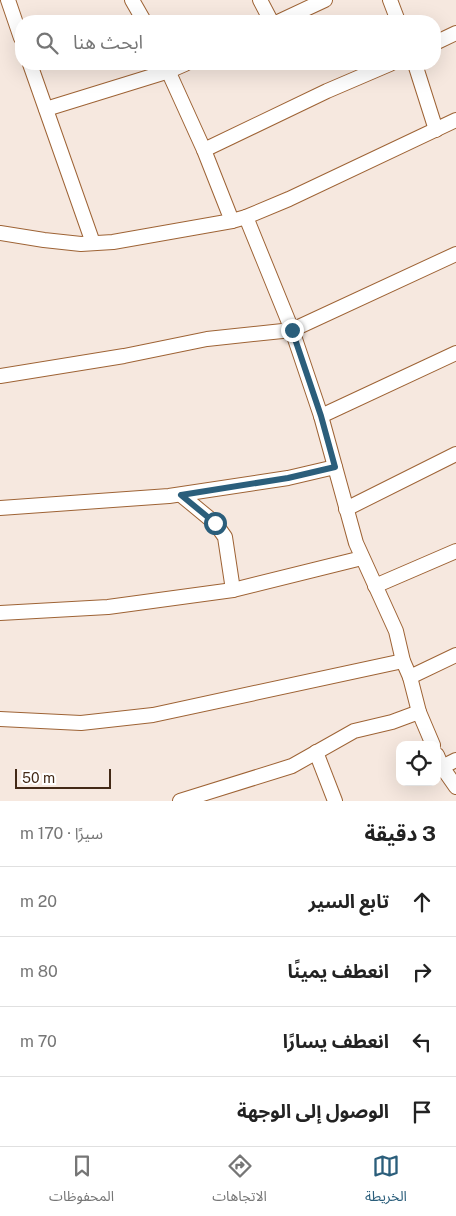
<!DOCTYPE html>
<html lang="ar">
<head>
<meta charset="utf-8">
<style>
	:root { --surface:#fff; --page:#f6f6f6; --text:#222; --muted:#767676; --line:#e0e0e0; --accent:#2b5e7b }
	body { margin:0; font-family:"Public Sans","Noto Sans Arabic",sans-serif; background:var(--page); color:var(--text); direction:rtl }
	.controls { position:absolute; right:15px; bottom:15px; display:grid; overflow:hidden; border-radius:10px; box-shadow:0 5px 20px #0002 }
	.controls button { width:45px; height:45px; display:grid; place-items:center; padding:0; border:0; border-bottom:1px solid var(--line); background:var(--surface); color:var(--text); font:25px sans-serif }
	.scale { position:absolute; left:15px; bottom:12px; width:96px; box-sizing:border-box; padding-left:5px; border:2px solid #432916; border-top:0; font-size:14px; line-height:18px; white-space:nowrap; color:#432916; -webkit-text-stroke:4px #fff; paint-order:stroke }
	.stop { position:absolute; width:15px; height:15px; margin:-11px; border:4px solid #2b5e7b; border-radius:50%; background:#fff }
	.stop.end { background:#2b5e7b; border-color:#fff; box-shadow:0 1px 5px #0008 }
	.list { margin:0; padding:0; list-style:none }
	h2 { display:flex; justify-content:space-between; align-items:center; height:65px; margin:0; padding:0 20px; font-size:21px }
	h2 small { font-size:16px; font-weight:400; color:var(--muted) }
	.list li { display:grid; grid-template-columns:32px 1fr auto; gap:15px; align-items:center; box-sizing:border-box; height:70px; padding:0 20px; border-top:1px solid var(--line) }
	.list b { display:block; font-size:19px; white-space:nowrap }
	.list em { font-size:16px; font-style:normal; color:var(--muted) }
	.icon { flex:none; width:28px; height:28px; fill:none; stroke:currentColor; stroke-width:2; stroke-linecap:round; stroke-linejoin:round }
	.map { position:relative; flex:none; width:456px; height:801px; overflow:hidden; direction:ltr }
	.search { position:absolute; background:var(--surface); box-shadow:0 5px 20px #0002; left:15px; right:15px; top:15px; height:55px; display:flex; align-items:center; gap:12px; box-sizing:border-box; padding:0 18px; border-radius:20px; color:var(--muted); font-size:19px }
	.sheet { height:345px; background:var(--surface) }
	nav { display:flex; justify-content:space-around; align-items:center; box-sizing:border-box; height:70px; border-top:1px solid var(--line); background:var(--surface); font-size:14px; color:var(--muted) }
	nav a { display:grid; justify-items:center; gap:2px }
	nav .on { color:var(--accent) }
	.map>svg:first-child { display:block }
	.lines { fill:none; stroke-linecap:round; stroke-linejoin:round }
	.minor-casing { stroke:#9e6335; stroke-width:16 }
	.minor { stroke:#fff; stroke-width:14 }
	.route { stroke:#2b5e7b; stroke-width:6 }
</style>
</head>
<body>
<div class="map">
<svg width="456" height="801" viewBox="0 0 456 801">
	<rect width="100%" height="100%" fill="#f6e8df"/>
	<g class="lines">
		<g class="minor-casing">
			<g id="minor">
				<path d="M 8,0 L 21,38"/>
				<path d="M 132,0 L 144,21"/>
				<path d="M 260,0 L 271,21"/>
				<path d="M 390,0 L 398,21"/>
				<path d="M 280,21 L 325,0"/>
				<path d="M 435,43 L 456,33"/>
				<path d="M 30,64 L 93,243"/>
				<path d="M 165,64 L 204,150 L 232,221"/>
				<path d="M 415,64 L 436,130"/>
				<path d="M 46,109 L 169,71 L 185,64"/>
				<path d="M 204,150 L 327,91 L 390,64"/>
				<path d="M 246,217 L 292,330 L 321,416 L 356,543 L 396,631 L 403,661 L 410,677 L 419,712 L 433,745"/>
				<path d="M 0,233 L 44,240 L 81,244 L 113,242 L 232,221 L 246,217 L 289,199 L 456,120"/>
				<path d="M 0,376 L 124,356 L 207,339 L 292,330 L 456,254"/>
				<path d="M 321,416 L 456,353"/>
				<path d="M 181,495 L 215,523 L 225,537 L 233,590"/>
				<path d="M 0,508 L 169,496 L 288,478 L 335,467"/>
				<path d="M 346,509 L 456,454"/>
				<path d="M 375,586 L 456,551"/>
				<path d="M 0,613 L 108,607 L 233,590 L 362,558"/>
				<path d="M 410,677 L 456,655"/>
				<path d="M 0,719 L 81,723 L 153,715 L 403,661"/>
				<path d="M 316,752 L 335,801"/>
				<path d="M 437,755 L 442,767 L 456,787"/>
				<path d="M 442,767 L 456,760"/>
				<path d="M 180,801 L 292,766 L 354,731 L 392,722 L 419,712"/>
			</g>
		</g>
		<use href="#minor" class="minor"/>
	</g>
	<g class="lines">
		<path class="route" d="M 215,523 L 181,495 L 288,478 L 335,467 L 321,416 L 292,330"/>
	</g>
</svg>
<div class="controls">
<button><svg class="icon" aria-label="locate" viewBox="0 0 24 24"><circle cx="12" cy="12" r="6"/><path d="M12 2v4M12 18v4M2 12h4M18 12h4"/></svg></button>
</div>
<div class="scale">50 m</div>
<div class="stop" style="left:215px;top:523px"></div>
<div class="stop end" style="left:292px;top:330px"></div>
<div class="search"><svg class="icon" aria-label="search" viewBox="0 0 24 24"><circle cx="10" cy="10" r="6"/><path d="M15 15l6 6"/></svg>ابحث هنا</div>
</div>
<section class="sheet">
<h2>3 دقيقة<small>سيرًا · 170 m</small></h2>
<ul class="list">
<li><svg class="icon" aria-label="ahead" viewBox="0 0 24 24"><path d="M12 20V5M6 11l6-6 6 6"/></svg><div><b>تابع السير</b></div><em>20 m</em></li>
<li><svg class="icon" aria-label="right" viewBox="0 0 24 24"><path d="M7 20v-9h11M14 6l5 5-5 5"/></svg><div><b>انعطف يمينًا</b></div><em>80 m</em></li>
<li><svg class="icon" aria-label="left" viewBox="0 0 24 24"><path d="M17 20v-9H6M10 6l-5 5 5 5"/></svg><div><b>انعطف يسارًا</b></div><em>70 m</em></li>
<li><svg class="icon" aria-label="arrive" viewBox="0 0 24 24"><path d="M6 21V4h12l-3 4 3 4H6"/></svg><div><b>الوصول إلى الوجهة</b></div></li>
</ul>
</section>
<nav>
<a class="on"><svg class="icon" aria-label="map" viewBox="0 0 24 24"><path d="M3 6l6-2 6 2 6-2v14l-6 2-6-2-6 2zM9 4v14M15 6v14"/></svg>الخريطة</a>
<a><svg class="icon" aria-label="directions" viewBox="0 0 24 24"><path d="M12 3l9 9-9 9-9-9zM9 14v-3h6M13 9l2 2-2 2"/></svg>الاتجاهات</a>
<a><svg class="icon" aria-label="saved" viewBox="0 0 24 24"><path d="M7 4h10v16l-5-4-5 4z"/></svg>المحفوظات</a>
</nav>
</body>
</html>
